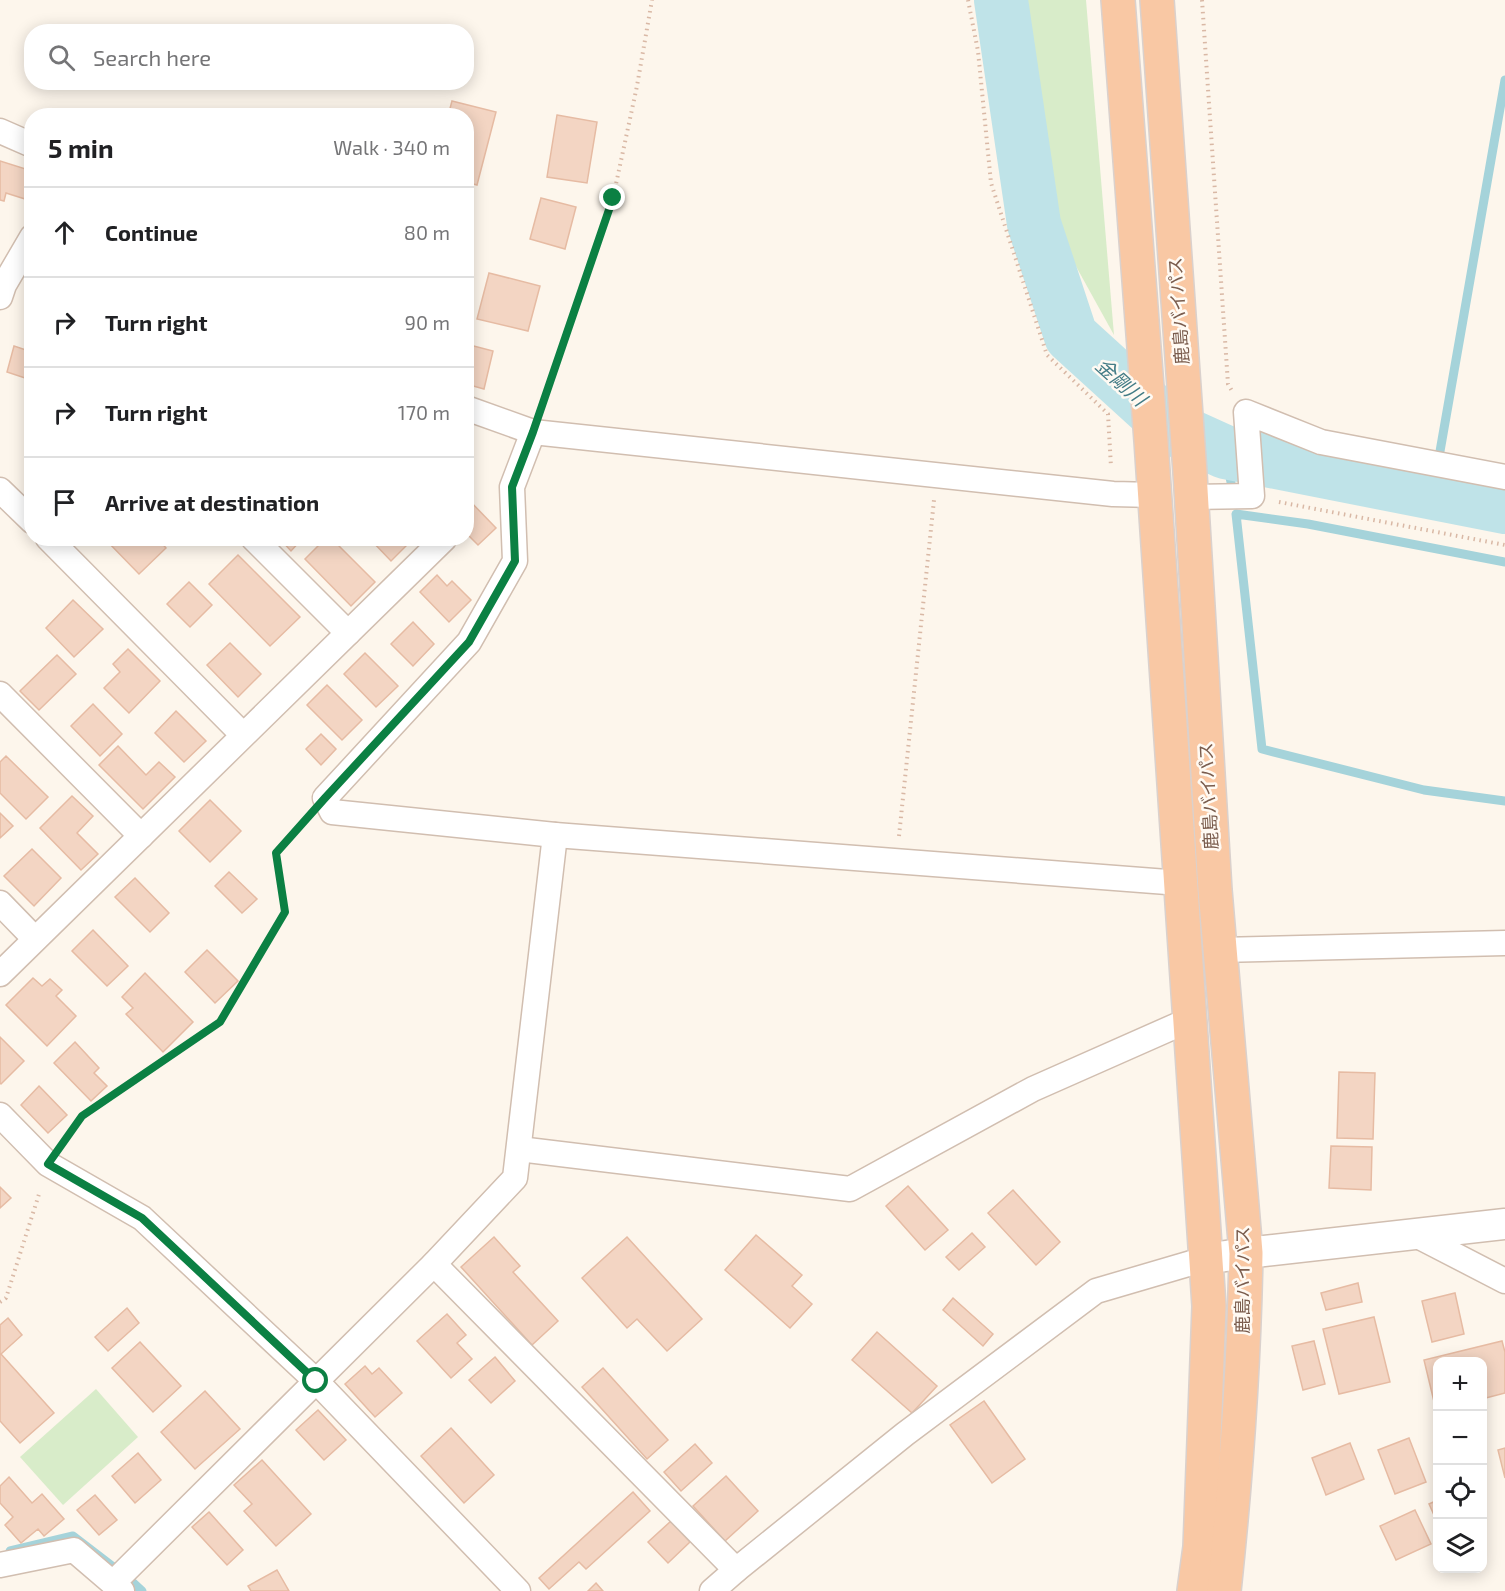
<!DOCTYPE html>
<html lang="en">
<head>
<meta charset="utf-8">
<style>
	:root { --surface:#fff; --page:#f6f6f6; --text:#202124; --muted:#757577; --line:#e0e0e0 }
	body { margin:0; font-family:"Exo 2","Noto Sans JP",sans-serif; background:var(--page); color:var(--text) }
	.controls { position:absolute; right:18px; bottom:18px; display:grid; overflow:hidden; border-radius:12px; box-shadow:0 3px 15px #0003 }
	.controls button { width:54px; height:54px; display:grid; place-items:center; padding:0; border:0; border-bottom:2px solid var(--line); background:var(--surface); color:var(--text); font:30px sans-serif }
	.stop { position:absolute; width:18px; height:18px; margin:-14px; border:4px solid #0b8043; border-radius:50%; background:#fff }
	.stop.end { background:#0b8043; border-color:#fff; box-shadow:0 2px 6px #0008 }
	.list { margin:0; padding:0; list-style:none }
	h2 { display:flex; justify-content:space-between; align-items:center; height:78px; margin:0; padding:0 24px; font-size:26px }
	h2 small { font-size:20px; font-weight:400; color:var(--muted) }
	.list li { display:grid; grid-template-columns:39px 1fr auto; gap:18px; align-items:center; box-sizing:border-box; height:90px; padding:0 24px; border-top:2px solid var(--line) }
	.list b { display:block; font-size:22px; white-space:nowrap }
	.list em { font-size:20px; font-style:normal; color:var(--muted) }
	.icon { flex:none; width:33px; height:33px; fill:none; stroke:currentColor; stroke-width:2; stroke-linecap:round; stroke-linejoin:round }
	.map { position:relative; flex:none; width:1505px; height:1591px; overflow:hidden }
	.search { position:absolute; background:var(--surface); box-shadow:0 3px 15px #0003; left:24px; top:24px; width:450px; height:66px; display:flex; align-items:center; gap:15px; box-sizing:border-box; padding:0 21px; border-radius:24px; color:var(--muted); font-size:22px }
	.panel { position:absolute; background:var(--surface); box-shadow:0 3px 15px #0003; left:24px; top:108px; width:450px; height:438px; border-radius:24px }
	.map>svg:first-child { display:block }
	.green { fill:#d8ecc9 }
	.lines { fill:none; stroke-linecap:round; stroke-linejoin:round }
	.stream { stroke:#a5d3da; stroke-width:9 }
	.river { stroke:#bfe3e8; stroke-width:54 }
	.building { fill:#f3d5c3; stroke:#e6bba3; stroke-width:1.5 }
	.minor-casing { stroke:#d1beb0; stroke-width:27 }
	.tertiary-casing { stroke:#d1beb0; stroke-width:33 }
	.trunk-casing { stroke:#dad1cd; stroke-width:36 }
	.path { stroke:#d9b8a5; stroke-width:4; stroke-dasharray:1.5 4.5; stroke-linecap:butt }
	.minor { stroke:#fff; stroke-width:24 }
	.tertiary { stroke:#fff; stroke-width:30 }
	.trunk { stroke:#f9c8a4; stroke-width:33 }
	.route { stroke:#0b8043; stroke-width:8 }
	.labels { text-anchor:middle; stroke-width:5; stroke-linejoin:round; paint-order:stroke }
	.street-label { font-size:18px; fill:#7a5c4d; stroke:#fffaf3 }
	.water-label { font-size:20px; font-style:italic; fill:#437c86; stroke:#fffaf3 }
</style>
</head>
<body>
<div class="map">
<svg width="1505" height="1591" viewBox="0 0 1505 1591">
	<rect width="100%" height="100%" fill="#fdf6ec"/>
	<g class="green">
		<path d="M 1025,0 L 1086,0 L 1114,335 L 1062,241 Z"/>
		<path d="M 96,1389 L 138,1437 L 63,1505 L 20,1457 Z"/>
	</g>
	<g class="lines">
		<g class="stream">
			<path d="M 1225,452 L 1231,482"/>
			<path d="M 1439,457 L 1505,80"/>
			<path d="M 1426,491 L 1435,474"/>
			<path d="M 1505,562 L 1308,524 L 1236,514 L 1262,749 L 1424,790 L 1505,801"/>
			<path d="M 10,1551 L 73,1536 L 129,1579 L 142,1591"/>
		</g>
		<path class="river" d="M 1001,0 L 1034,224 L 1071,336 L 1172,428 L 1225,452 L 1505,507"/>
	</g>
	<g class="building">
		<path d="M 452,101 L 496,112 L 477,185 L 466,182 L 466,116 L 448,116 Z"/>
		<path d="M 557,115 L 597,122 L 587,183 L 547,177 Z"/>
		<path d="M 0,161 L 32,171 L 32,177 L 25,199 L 6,193 L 4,201 L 0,200 Z"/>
		<path d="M 541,198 L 576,207 L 565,249 L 530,239 Z"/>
		<path d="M 489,273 L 540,286 L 528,331 L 477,319 Z"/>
		<path d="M 466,344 L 493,351 L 484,389 L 466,384 Z"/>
		<path d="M 14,346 L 32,352 L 31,380 L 7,372 Z"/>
		<path d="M 466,497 L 496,528 L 478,545 L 466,533 Z"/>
		<path d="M 104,538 L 157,538 L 166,548 L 139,574 Z"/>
		<path d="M 279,538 L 303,538 L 291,551 Z"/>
		<path d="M 326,538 L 331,538 L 375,582 L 351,606 L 305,559 Z"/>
		<path d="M 369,538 L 413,538 L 413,539 L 391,561 Z"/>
		<path d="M 238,555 L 300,617 L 270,646 L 209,584 Z"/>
		<path d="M 437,575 L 447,586 L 452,581 L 471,600 L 449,622 L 420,592 Z"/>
		<path d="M 189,582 L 212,605 L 190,627 L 167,604 Z"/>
		<path d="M 73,600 L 103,629 L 74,657 L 46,628 Z"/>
		<path d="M 413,622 L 434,644 L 413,666 L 391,644 Z"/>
		<path d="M 230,643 L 261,674 L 238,697 L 207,665 Z"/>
		<path d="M 128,649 L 160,681 L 129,713 L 104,688 L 120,672 L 113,664 Z"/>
		<path d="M 365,653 L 398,686 L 376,707 L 344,674 Z"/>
		<path d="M 57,655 L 76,674 L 39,710 L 20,691 Z"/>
		<path d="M 327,685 L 362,720 L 342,740 L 307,705 Z"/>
		<path d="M 93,704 L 122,734 L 100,756 L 71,726 Z"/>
		<path d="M 176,711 L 206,741 L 184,762 L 155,733 Z"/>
		<path d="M 321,734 L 336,749 L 321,765 L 306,749 Z"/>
		<path d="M 118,746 L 146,775 L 159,762 L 175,777 L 143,809 L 99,765 Z"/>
		<path d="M 6,756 L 48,797 L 26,819 L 0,793 L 0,762 Z"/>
		<path d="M 72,796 L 93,816 L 77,833 L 98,854 L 81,870 L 40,828 Z"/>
		<path d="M 210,800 L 241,831 L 210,862 L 179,831 Z"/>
		<path d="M 0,813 L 13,826 L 0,838 Z"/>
		<path d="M 32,849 L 61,878 L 34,906 L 4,876 Z"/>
		<path d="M 229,872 L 257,899 L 242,913 L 215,886 Z"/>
		<path d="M 135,878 L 169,913 L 150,932 L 115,897 Z"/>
		<path d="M 93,930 L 128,966 L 107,986 L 72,951 Z"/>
		<path d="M 207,950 L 238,981 L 215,1003 L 185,972 Z"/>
		<path d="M 145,973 L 193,1022 L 163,1052 L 126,1014 L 133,1008 L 122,997 Z"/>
		<path d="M 33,978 L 42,986 L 50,979 L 62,990 L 56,996 L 76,1016 L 47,1046 L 6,1005 Z"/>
		<path d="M 0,1037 L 24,1061 L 1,1084 L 0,1083 Z"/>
		<path d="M 75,1042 L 99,1068 L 94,1073 L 107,1086 L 91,1101 L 54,1063 Z"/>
		<path d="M 1339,1072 L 1375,1073 L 1373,1139 L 1337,1138 Z"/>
		<path d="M 39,1086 L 67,1115 L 48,1133 L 21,1105 Z"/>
		<path d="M 1331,1146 L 1372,1147 L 1371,1190 L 1329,1188 Z"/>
		<path d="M 908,1186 L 948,1230 L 925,1250 L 886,1206 Z"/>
		<path d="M 0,1187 L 11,1198 L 0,1208 Z"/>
		<path d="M 1013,1190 L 1060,1242 L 1036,1265 L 988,1213 Z"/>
		<path d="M 972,1233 L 985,1247 L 959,1270 L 946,1257 Z"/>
		<path d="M 756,1235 L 802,1275 L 792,1286 L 812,1304 L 790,1328 L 725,1270 Z"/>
		<path d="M 494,1237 L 520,1266 L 513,1272 L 558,1321 L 532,1345 L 461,1267 Z"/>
		<path d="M 627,1237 L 702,1319 L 667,1351 L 637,1319 L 627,1328 L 582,1278 Z"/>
		<path d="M 1358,1283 L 1362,1302 L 1326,1310 L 1321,1293 Z"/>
		<path d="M 1455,1293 L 1464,1334 L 1432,1342 L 1422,1301 Z"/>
		<path d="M 953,1298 L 993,1334 L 983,1346 L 943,1310 Z"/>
		<path d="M 127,1308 L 139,1323 L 108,1351 L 95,1337 Z"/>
		<path d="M 447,1314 L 466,1335 L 457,1343 L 472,1359 L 451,1378 L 417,1341 Z"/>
		<path d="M 1374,1317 L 1390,1382 L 1339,1394 L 1323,1329 Z"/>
		<path d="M 8,1318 L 22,1335 L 1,1354 L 54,1413 L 20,1443 L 0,1421 L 0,1325 Z"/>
		<path d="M 877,1332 L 937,1386 L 912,1413 L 852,1360 Z"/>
		<path d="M 1314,1341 L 1325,1384 L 1303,1390 L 1292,1346 Z"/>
		<path d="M 1502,1341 L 1505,1352 L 1505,1393 L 1482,1399 L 1482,1362 L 1438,1362 L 1438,1410 L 1436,1410 L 1424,1360 Z"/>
		<path d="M 140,1342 L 181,1386 L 153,1412 L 112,1368 Z"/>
		<path d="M 495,1357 L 515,1381 L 491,1403 L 469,1380 Z"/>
		<path d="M 365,1366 L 372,1374 L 379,1368 L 402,1393 L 375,1417 L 345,1384 Z"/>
		<path d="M 603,1368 L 668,1440 L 647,1459 L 582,1387 Z"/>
		<path d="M 205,1391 L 240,1429 L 195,1469 L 161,1432 Z"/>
		<path d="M 984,1401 L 1025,1459 L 992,1483 L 950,1425 Z"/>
		<path d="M 318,1410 L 346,1440 L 324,1460 L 296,1430 Z"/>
		<path d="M 451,1428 L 494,1475 L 464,1503 L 421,1456 Z"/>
		<path d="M 1409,1438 L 1426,1482 L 1395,1494 L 1378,1450 Z"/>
		<path d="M 1350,1443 L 1364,1479 L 1326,1495 L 1312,1458 Z"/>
		<path d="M 695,1444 L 712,1463 L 681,1491 L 664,1472 Z"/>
		<path d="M 1505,1448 L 1505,1478 L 1498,1450 Z"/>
		<path d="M 138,1453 L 161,1480 L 135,1503 L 112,1476 Z"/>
		<path d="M 262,1460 L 311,1514 L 276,1546 L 244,1511 L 252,1504 L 234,1485 Z"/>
		<path d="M 726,1476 L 758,1511 L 725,1541 L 693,1506 Z"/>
		<path d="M 9,1477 L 32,1503 L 42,1494 L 64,1519 L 44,1536 L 38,1529 L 21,1543 L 5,1525 L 13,1517 L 0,1503 L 0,1486 Z"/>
		<path d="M 633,1492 L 650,1511 L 586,1569 L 579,1562 L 549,1589 L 539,1578 Z"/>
		<path d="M 95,1495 L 117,1520 L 99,1535 L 77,1510 Z"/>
		<path d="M 1438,1500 L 1438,1524 L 1429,1504 Z"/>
		<path d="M 1415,1510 L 1431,1544 L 1396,1560 L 1380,1526 Z"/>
		<path d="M 209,1512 L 243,1550 L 227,1565 L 192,1527 Z"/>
		<path d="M 671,1521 L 690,1542 L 668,1563 L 648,1542 Z"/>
		<path d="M 277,1570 L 289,1591 L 251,1591 L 248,1586 Z"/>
		<path d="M 596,1583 L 603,1591 L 588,1591 Z"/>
	</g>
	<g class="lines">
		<g class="minor-casing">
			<g id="minor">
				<path d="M 0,131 L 32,145"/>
				<path d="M 0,297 L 4,285 L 32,237"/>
				<path d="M 466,408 L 533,432 L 1113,494 L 1154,495"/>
				<path d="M 533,432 L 512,487 L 515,561 L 469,642 L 325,798 L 332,812 L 555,835 L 1180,883"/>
				<path d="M 0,490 L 32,521"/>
				<path d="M 1191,497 L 1252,496 L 1246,412 L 1321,442 L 1505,477"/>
				<path d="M 48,538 L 243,735"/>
				<path d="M 253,538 L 348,633"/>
				<path d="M 0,694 L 141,836"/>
				<path d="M 0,903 L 35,939"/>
				<path d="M 1220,950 L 1505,943"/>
				<path d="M 0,974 L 444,539"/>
				<path d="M 0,1115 L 48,1164 L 142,1218 L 316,1381 L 518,1591"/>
				<path d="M 519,1149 L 850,1189 L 1033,1089 L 1189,1020"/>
				<path d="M 1414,1234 L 1505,1281"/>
				<path d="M 434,1264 L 736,1570"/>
				<path d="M 0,1565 L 74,1550 L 122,1591"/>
				<path d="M 113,1583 L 434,1264 L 515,1178 L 555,835"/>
				<path d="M 712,1591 L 736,1570 L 905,1434 L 1096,1291 L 1205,1259"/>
			</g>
		</g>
		<g class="tertiary-casing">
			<path id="tertiary" d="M 1205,1259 L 1246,1253 L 1505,1224"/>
		</g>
		<g class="trunk-casing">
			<g id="trunk">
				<path d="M 1118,0 L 1151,441 L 1209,1306 L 1200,1547 L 1194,1591"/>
				<path d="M 1157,0 L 1190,473 L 1215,890 L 1246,1253 C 1244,1365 1236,1479 1224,1591"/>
			</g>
		</g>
		<g class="path">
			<path d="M 968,0 L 978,51 L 991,183 L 1047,355 L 1108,414 L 1111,467"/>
			<path d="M 1202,0 L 1228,384 L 1232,391"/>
			<path d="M 542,405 L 613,198 L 637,86 L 652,0"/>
			<path d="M 1279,502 L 1505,545"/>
			<path d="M 899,836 L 934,500"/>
			<path d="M 64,1142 L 82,1116 L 221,1022 L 285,912 L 276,853 L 305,820"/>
			<path d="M 0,1302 L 6,1298 L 40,1191"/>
		</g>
		<use href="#minor" class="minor"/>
		<use href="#tertiary" class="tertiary"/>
		<use href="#trunk" class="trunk"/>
	</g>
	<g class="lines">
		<path class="route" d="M 316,1381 L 142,1218 L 48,1164 L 82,1116 L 220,1022 L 285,912 L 276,853 L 325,798 L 469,642 L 515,561 L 512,487 L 533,432 L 613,198"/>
	</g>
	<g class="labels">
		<g class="street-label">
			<text transform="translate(1179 311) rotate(-94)" y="6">鹿島バイパス</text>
			<text transform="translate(1209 796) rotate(-93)" y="6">鹿島バイパス</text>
			<text transform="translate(1243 1280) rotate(-90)" y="6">鹿島バイパス</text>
		</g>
		<g class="water-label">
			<text transform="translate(1121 382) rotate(42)" y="7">金剛川</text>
		</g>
	</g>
</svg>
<div class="controls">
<button>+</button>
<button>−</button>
<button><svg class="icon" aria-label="locate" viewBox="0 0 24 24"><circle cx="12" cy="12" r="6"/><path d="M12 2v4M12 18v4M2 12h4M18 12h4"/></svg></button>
<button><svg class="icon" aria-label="layers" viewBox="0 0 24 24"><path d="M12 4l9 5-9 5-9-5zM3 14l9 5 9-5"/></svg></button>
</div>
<div class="stop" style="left:316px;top:1381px"></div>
<div class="stop end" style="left:613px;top:198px"></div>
<div class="search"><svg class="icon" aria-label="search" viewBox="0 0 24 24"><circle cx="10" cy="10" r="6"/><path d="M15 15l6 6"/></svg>Search here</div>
<section class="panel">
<h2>5 min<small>Walk · 340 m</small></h2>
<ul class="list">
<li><svg class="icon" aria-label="ahead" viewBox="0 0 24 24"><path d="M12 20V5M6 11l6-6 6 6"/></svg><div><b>Continue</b></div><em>80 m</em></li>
<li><svg class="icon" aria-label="right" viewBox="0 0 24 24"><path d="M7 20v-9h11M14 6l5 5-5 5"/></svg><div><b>Turn right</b></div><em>90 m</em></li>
<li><svg class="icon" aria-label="right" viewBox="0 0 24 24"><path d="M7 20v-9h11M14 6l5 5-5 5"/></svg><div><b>Turn right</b></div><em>170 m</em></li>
<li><svg class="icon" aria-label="arrive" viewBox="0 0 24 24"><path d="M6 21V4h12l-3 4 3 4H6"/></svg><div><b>Arrive at destination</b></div></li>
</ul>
</section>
</div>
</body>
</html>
